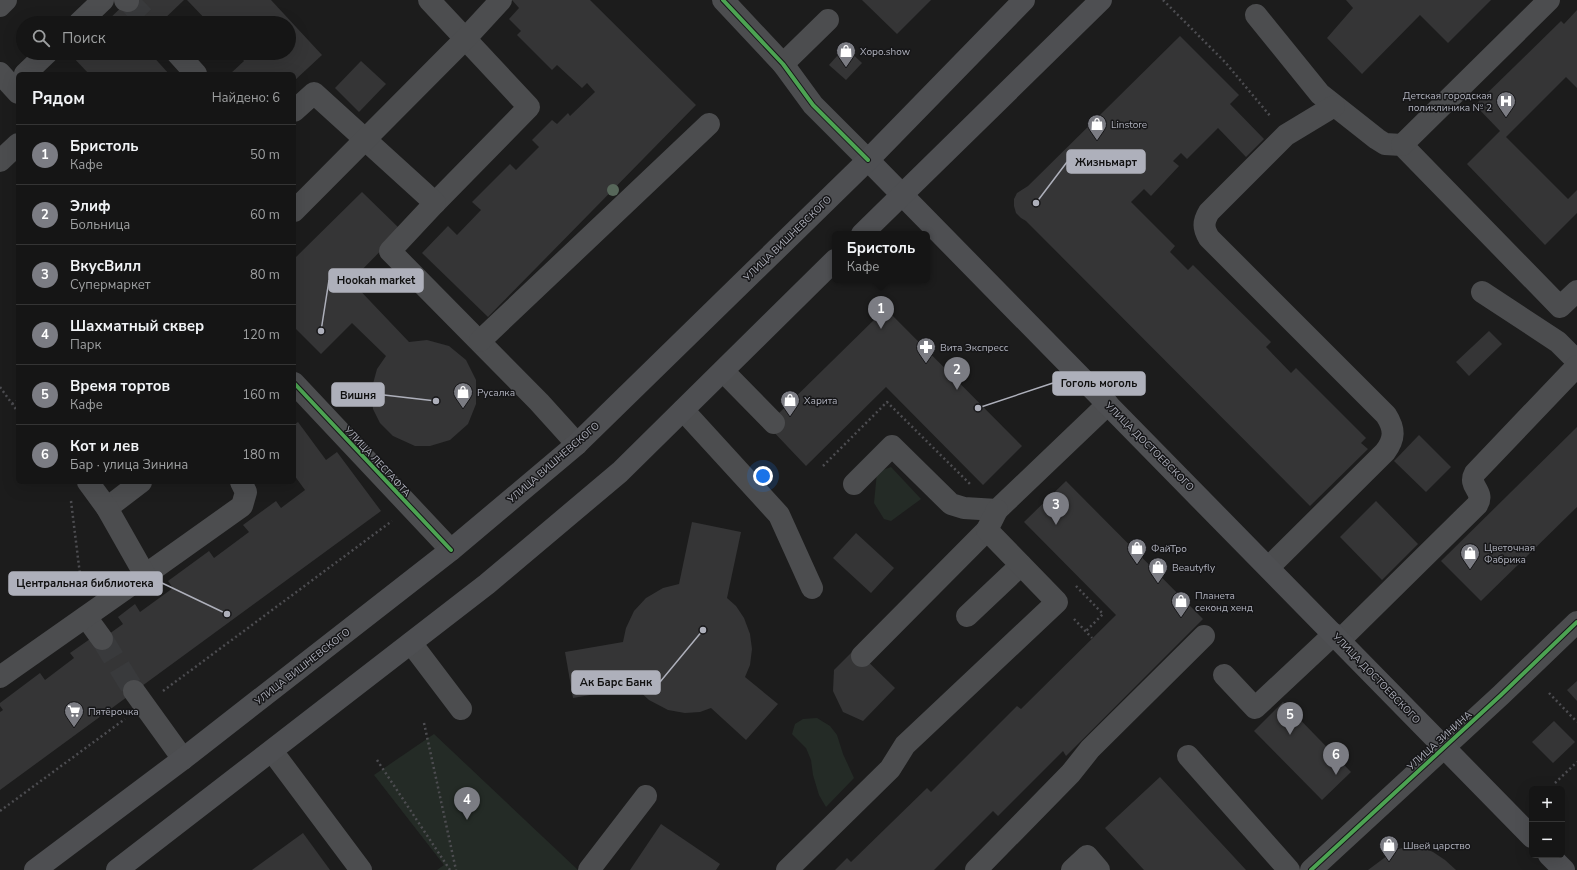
<!DOCTYPE html>
<html lang="ru">
<head>
<meta charset="utf-8">
<style>
	:root { --surface:#151515; --page:#222; --text:#f1f3f6; --muted:#9d9fa0; --line:#343434; --accent:#7b7c83 }
	body { margin:0; font-family:"Nunito Sans",sans-serif; background:var(--page); color:var(--text) }
	.controls { position:absolute; right:12px; bottom:12px; display:grid; overflow:hidden; border-radius:6px; box-shadow:0 4px 16px #0002 }
	.controls button { width:36px; height:36px; display:grid; place-items:center; padding:0; border:0; border-bottom:1px solid var(--line); background:var(--surface); color:var(--text); font:20px sans-serif }
	.you { position:absolute; left:763px; top:476px; width:14px; height:14px; margin:-10px; border:3px solid #fff; border-radius:50%; background:#1a73e8; box-shadow:0 0 0 6px #1a73e833 }
	.badge { display:grid; place-items:center; width:26px; height:26px; border-radius:50%; background:var(--accent); color:#fff; font-size:13px; font-weight:700 }
	.pin { position:absolute; translate:-50% -33px; filter:drop-shadow(0 1px 2px #0008) }
	.pin::after { content:''; position:absolute; top:21px; width:14px; height:12px; background:inherit; clip-path:polygon(0 0,100% 0,50% 100%) }
	.popup { position:absolute; left:832px; top:231px; width:98px; height:52px; box-sizing:border-box; display:grid; place-content:center; border-radius:6px; background:var(--surface); filter:drop-shadow(0 1px 3px #0005); font-size:13px; white-space:nowrap; color:var(--muted) }
	.popup b { font-size:15px; color:var(--text) }
	.popup::after { content:''; position:absolute; left:50%; top:100%; margin-left:-8px; border:8px solid transparent; border-top-color:var(--surface) }
	.list { margin:0; padding:0; list-style:none }
	h2 { display:flex; justify-content:space-between; align-items:center; height:52px; margin:0; padding:0 16px; font-size:17px }
	h2 small { font-size:13px; font-weight:400; color:var(--muted) }
	.list li { display:grid; grid-template-columns:26px 1fr auto; gap:12px; align-items:center; box-sizing:border-box; height:60px; padding:0 16px; border-top:1px solid var(--line) }
	.list b { display:block; font-size:15px; white-space:nowrap }
	.list p { margin:0; font-size:13px; white-space:nowrap; color:var(--muted) }
	.list em { font-size:13px; font-style:normal; color:var(--muted) }
	.icon { flex:none; width:22px; height:22px; fill:none; stroke:currentColor; stroke-width:2; stroke-linecap:round; stroke-linejoin:round }
	.map { position:relative; flex:none; width:1577px; height:870px; overflow:hidden }
	.search { position:absolute; background:var(--surface); box-shadow:0 4px 16px #0002; left:16px; top:16px; width:280px; height:44px; display:flex; align-items:center; gap:10px; box-sizing:border-box; padding:0 14px; border-radius:22px; color:var(--muted); font-size:15px }
	.panel { position:absolute; background:var(--surface); box-shadow:0 4px 16px #0002; left:16px; top:72px; width:280px; height:412px; border-radius:6px }
	.map>svg:first-child { display:block }
	.green { fill:#242b26 }
	.building { fill:#353536 }
	.lines { fill:none; stroke-linecap:round; stroke-linejoin:round }
	.minor-tunnel { stroke:#393a3c; stroke-width:22; stroke-dasharray:22 11; stroke-linecap:butt }
	.path { stroke:#4d4d51; stroke-width:2.5; stroke-dasharray:2 3; stroke-linecap:butt }
	.minor { stroke:#4c4d4f; stroke-width:22 }
	.major { stroke:#4e4f52; stroke-width:22 }
	.cycleway-casing { stroke:#161618; stroke-width:6 }
	.cycleway { stroke:#4ca352; stroke-width:4 }
	.tree { fill:#57675a }
	.labels { text-anchor:middle; stroke-width:3; stroke-linejoin:round; paint-order:stroke }
	.poi-label { font-size:10px; fill:#aeb0bb; stroke:#161618; text-anchor:start }
	.street-label { font-size:10px; fill:#aeb0bb; stroke:#161618 }
	.leader { fill:none; stroke:#aeb0bb; stroke-width:1.5 }
	.callout-dot { fill:#aeb0bb; stroke:#161618; stroke-width:1.5 }
	.callout { fill:#aeb0bb; stroke:#aeb0bb; stroke-width:1.5 }
	.callout-label { font-size:11px; text-anchor:middle; font-weight:bold; fill:#111 }
</style>
</head>
<body>
<div class="map">
<svg width="1577" height="870" viewBox="0 0 1577 870">
	<rect width="100%" height="100%" fill="#1c1c1c"/>
	<g class="green">
		<path d="M 891,467 L 921,499 L 891,521 L 884,519 L 874,503 L 877,472 Z"/>
		<path d="M 817,718 L 830,726 L 837,735 L 843,754 L 854,778 L 826,807 L 819,795 L 813,775 L 811,760 L 806,748 L 792,734 L 795,724 L 803,719 Z"/>
		<path d="M 434,734 L 578,870 L 437,870 L 444,865 L 374,775 Z"/>
	</g>
	<g class="building">
		<path d="M 129,0 L 184,0 L 160,23 L 105,23 Z"/>
		<path d="M 187,0 L 271,0 L 322,55 L 294,81 L 294,74 L 230,74 L 244,61 L 237,53 L 289,53 L 289,23 L 209,23 Z"/>
		<path d="M 512,0 L 590,0 L 696,105 L 488,317 L 422,253 L 448,226 L 457,235 L 481,210 L 472,202 L 510,164 L 516,170 L 539,147 L 532,140 L 552,120 L 557,124 L 568,113 L 570,116 L 595,92 L 587,83 L 582,88 L 557,65 L 552,70 L 517,35 L 521,31 L 509,19 L 519,8 Z"/>
		<path d="M 862,0 L 931,0 L 897,34 Z"/>
		<path d="M 1346,0 L 1491,0 L 1448,43 L 1420,15 L 1362,74 L 1327,38 L 1353,8 Z"/>
		<path d="M 1577,10 L 1577,88 L 1566,77 L 1506,137 L 1568,199 L 1577,190 L 1577,213 L 1545,245 L 1467,164 L 1500,131 L 1475,105 L 1561,21 L 1564,24 Z"/>
		<path d="M 1180,36 L 1239,95 L 1230,104 L 1264,139 L 1246,157 L 1218,128 L 1187,159 L 1181,153 L 1173,161 L 1179,166 L 1151,196 L 1144,189 L 1131,202 L 1175,246 L 1170,252 L 1188,270 L 1193,265 L 1271,342 L 1266,347 L 1291,373 L 1296,368 L 1366,438 L 1361,443 L 1368,449 L 1310,506 L 1026,221 L 1021,218 L 1016,213 L 1014,206 L 1014,199 L 1017,193 L 1028,186 Z"/>
		<path d="M 845,47 L 862,63 L 846,80 L 829,65 Z"/>
		<path d="M 73,53 L 150,53 L 169,74 L 89,74 L 71,55 Z"/>
		<path d="M 361,61 L 386,84 L 359,112 L 335,88 Z"/>
		<path d="M 362,192 L 401,230 L 351,281 L 409,342 L 427,340 L 449,346 L 466,360 L 476,380 L 476,404 L 468,424 L 450,440 L 430,446 L 415,446 L 393,436 L 380,423 L 373,409 L 371,391 L 377,369 L 386,356 L 352,323 L 321,354 L 294,327 L 294,259 Z"/>
		<path d="M 885,310 L 890,313 L 1022,446 L 983,485 L 886,387 L 806,466 L 769,427 L 776,416 L 881,313 Z"/>
		<path d="M 1489,331 L 1502,344 L 1469,376 L 1456,362 Z"/>
		<path d="M 298,422 L 326,460 L 337,452 L 381,511 L 0,790 L 0,712 L 3,710 L 0,706 L 0,703 L 40,673 L 45,680 L 74,658 L 70,653 L 90,639 L 102,639 L 123,624 L 118,617 L 135,604 L 140,612 L 173,588 L 168,581 L 209,551 L 214,558 L 249,532 L 243,525 L 276,501 L 281,508 L 305,490 L 294,475 L 294,425 Z"/>
		<path d="M 1577,427 L 1577,507 L 1481,601 L 1441,561 Z"/>
		<path d="M 1419,435 L 1451,467 L 1426,492 L 1394,461 Z"/>
		<path d="M 1066,481 L 1203,619 L 1066,756 L 1063,751 L 998,816 L 993,811 L 934,870 L 835,870 L 847,858 L 851,862 L 927,788 L 931,792 L 1017,706 L 1021,709 L 1116,615 L 1024,522 Z"/>
		<path d="M 1376,501 L 1418,544 L 1382,580 L 1340,537 Z"/>
		<path d="M 692,522 L 741,532 L 727,598 L 736,606 L 744,618 L 750,634 L 752,649 L 750,665 L 745,677 L 778,704 L 746,740 L 711,708 L 700,712 L 685,713 L 668,710 L 649,700 L 635,687 L 573,698 L 565,652 L 623,642 L 626,628 L 634,611 L 646,598 L 663,588 L 679,584 Z"/>
		<path d="M 856,533 L 894,568 L 871,593 L 833,558 Z"/>
		<path d="M 855,649 L 895,688 L 863,721 L 843,712 L 833,691 L 834,670 Z"/>
		<path d="M 1577,681 L 1577,701 L 1567,690 Z"/>
		<path d="M 1283,702 L 1351,772 L 1322,800 L 1254,731 Z"/>
		<path d="M 1554,721 L 1575,742 L 1553,763 L 1532,742 Z"/>
		<path d="M 1160,777 L 1183,802 L 1246,870 L 1144,870 L 1105,828 Z"/>
		<path d="M 661,824 L 720,864 L 716,870 L 630,870 Z"/>
		<path d="M 303,833 L 330,870 L 252,870 Z"/>
		<path d="M 1409,846 L 1420,846 L 1433,852 L 1445,860 L 1456,870 L 1368,870 L 1395,850 Z"/>
	</g>
	<g class="lines">
		<g class="minor-tunnel">
			<path d="M 128,1 L 149,23"/>
			<path d="M 102,639 L 134,691"/>
		</g>
		<g class="path">
			<path d="M 1163,0 L 1225,62 L 1271,117"/>
			<path d="M 0,387 L 18,412"/>
			<path d="M 12,404 L 18,400"/>
			<path d="M 823,466 L 887,402 L 971,485"/>
			<path d="M 71,501 L 82,591"/>
			<path d="M 1076,586 L 1103,614 L 1086,631"/>
			<path d="M 1074,619 L 1092,638"/>
			<path d="M 163,691 L 392,521"/>
			<path d="M 1549,693 L 1577,722"/>
			<path d="M 424,723 L 456,870"/>
			<path d="M 377,760 L 450,870"/>
			<path d="M 1555,783 L 1577,762"/>
			<path d="M 0,811 L 125,719"/>
		</g>
		<g class="minor">
			<path d="M 125,0 L 128,1"/>
			<path d="M 429,0 L 529,107 L 435,203"/>
			<path d="M 723,0 L 783,64 L 813,105 L 868,160"/>
			<path d="M 0,6 L 6,0"/>
			<path d="M 1256,15 L 1320,94 L 1377,139 L 1385,144 L 1402,145 L 1560,307 L 1577,291"/>
			<path d="M 79,23 L 103,0"/>
			<path d="M 177,53 L 196,74"/>
			<path d="M 783,64 L 828,20"/>
			<path d="M 0,73 L 18,93"/>
			<path d="M 25,74 L 47,53"/>
			<path d="M 294,111 L 314,93 L 435,203 L 390,251 L 539,402 L 577,444"/>
			<path d="M 1402,145 L 1549,0"/>
			<path d="M 0,161 L 18,144"/>
			<path d="M 294,211 L 466,38 L 501,0"/>
			<path d="M 1482,292 L 1558,342 L 1577,361"/>
			<path d="M 480,341 L 709,124"/>
			<path d="M 723,371 L 774,423"/>
			<path d="M 294,383 L 451,550"/>
			<path d="M 683,410 L 779,515 L 812,588"/>
			<path d="M 854,484 L 892,446 L 951,504 L 964,508 L 997,510 L 1108,404"/>
			<path d="M 107,508 L 141,482"/>
			<path d="M 1269,567 L 1385,452 C 1395,439 1395,429 1386,415 L 1209,238 C 1203,228 1203,222 1209,212 L 1286,135 L 1334,106"/>
			<path d="M 145,575 L 242,506 L 246,492 L 241,482"/>
			<path d="M 967,616 L 1021,565"/>
			<path d="M 86,617 L 102,639"/>
			<path d="M 1340,640 L 1477,505 C 1486,491 1467,487 1475,473 L 1577,366"/>
			<path d="M 411,643 L 461,709"/>
			<path d="M 862,656 L 987,530"/>
			<path d="M 1224,675 L 1255,708 L 1334,634"/>
			<path d="M 0,677 L 145,575 L 107,508 L 88,482"/>
			<path d="M 134,691 L 183,759"/>
			<path d="M 272,751 L 361,870"/>
			<path d="M 1188,756 L 1289,870"/>
			<path d="M 589,870 L 646,796"/>
			<path d="M 787,870 L 890,769 L 905,745 L 1057,602 L 987,530 L 997,510"/>
			<path d="M 976,870 L 1071,773 L 1090,749 L 1204,636"/>
			<path d="M 1072,870 L 1087,856 L 1099,870"/>
			<path d="M 1311,870 L 1501,695 L 1577,622"/>
		</g>
		<g class="major">
			<path d="M 868,160 L 1532,837"/>
			<path d="M 862,234 L 1101,0"/>
			<path d="M 1549,855 L 1564,870"/>
			<path d="M 35,870 L 183,759 L 451,550 L 577,444 L 868,160 L 1024,0"/>
			<path d="M 117,870 L 487,584 L 620,472 L 835,260"/>
		</g>
		<g class="cycleway-casing">
			<g id="cycleway">
				<path d="M 723,0 L 783,64 L 813,105 L 868,160"/>
				<path d="M 294,383 L 451,550"/>
				<path d="M 1311,870 L 1501,695 L 1577,622"/>
			</g>
		</g>
		<use href="#cycleway" class="cycleway"/>
	</g>
	<circle class="tree" cx="613" cy="190" r="6"/>
	<defs>
		<g id="shop-pin" transform="scale(1)"><path d="M0 17L-7.5 6A9.5 9.5 0 1 1 7.5 6Z" fill="#7b7c83" stroke="#161618"/><path d="M-5-2.5h2.3a2.7 3.5 0 0 1 5.4 0H5L5.5 6h-11ZM-1.5-2.5h3a1.5 2.3 0 0 0-3 0Z" fill="#fff"/></g>
		<g id="hospital-pin" transform="scale(1)"><path d="M0 17L-7.5 6A9.5 9.5 0 1 1 7.5 6Z" fill="#7b7c83" stroke="#161618"/><path d="M-5-5h3v3.5h4V-5h3V5h-3V1.5h-4V5h-3Z" fill="#fff"/></g>
		<g id="pharmacy-pin" transform="scale(1)"><path d="M0 17L-7.5 6A9.5 9.5 0 1 1 7.5 6Z" fill="#7b7c83" stroke="#161618"/><path d="M-2-6h4v4h4v4h-4v4h-4v-4h-4v-4h4Z" fill="#fff"/></g>
		<g id="supermarket-pin" transform="scale(1)"><path d="M0 17L-7.5 6A9.5 9.5 0 1 1 7.5 6Z" fill="#7b7c83" stroke="#161618"/><path d="M-6-5.5h2.5l.6 2H6L4.5 2H-2.5L-4.4-4H-6ZM-1.5 3.2a1.3 1.3 0 1 0 .1 0ZM3 3.2a1.3 1.3 0 1 0 .1 0Z" fill="#fff"/></g>
	</defs>
	<g fill-rule="evenodd">
		<use href="#shop-pin" x="846" y="51"/>
		<use href="#hospital-pin" x="1506" y="101"/>
		<use href="#shop-pin" x="1097" y="124"/>
		<use href="#pharmacy-pin" x="926" y="347"/>
		<use href="#shop-pin" x="463" y="392"/>
		<use href="#shop-pin" x="790" y="400"/>
		<use href="#shop-pin" x="1137" y="548"/>
		<use href="#shop-pin" x="1470" y="553"/>
		<use href="#shop-pin" x="1158" y="567"/>
		<use href="#shop-pin" x="1181" y="601"/>
		<use href="#supermarket-pin" x="74" y="711"/>
		<use href="#shop-pin" x="1389" y="845"/>
	</g>
	<g class="labels">
		<g class="poi-label">
			<text x="860" y="55">Хоро.show</text>
			<text x="1492" y="99" text-anchor="end">Детская городская<tspan x="1492" dy="12">поликлиника № 2</tspan></text>
			<text x="1111" y="128">Linstore</text>
			<text x="940" y="351">Вита Экспресс</text>
			<text x="477" y="396">Русалка</text>
			<text x="804" y="404">Харита</text>
			<text x="1484" y="551">Цветочная<tspan x="1484" dy="12">Фабрика</tspan></text>
			<text x="1151" y="552">ФайТро</text>
			<text x="1172" y="571">Beautyfly</text>
			<text x="1195" y="599">Планета<tspan x="1195" dy="12">секонд хенд</tspan></text>
			<text x="88" y="715">Пятёрочка</text>
			<text x="1403" y="849">Швей царство</text>
		</g>
		<g class="street-label">
			<text transform="translate(787 238) rotate(-44)" y="4">УЛИЦА ВИШНЕВСКОГО</text>
			<text transform="translate(1150 446) rotate(45)" y="4">УЛИЦА ДОСТОЕВСКОГО</text>
			<text transform="translate(378 461) rotate(47)" y="4">УЛИЦА ЛЕСГАФТА</text>
			<text transform="translate(553 462) rotate(-41)" y="4">УЛИЦА ВИШНЕВСКОГО</text>
			<text transform="translate(302 666) rotate(-38)" y="4">УЛИЦА ВИШНЕВСКОГО</text>
			<text transform="translate(1377 678) rotate(46)" y="4">УЛИЦА ДОСТОЕВСКОГО</text>
			<text transform="translate(1439 740) rotate(-42)" y="4">УЛИЦА ЗИНИНА</text>
		</g>
	</g>
	<path class="leader" d="M1036 203L1067 162M321 331L329 280M978 408L1053 383M436 401L384 395M227 614L162 583M703 630L660 682"/>
	<g class="callout-dot">
		<circle cx="1036" cy="203" r="4"/>
		<circle cx="321" cy="331" r="4"/>
		<circle cx="978" cy="408" r="4"/>
		<circle cx="436" cy="401" r="4"/>
		<circle cx="227" cy="614" r="4"/>
		<circle cx="703" cy="630" r="4"/>
	</g>
	<g class="callout">
		<rect x="1067" y="150" width="78" height="23" rx="4"/>
		<rect x="329" y="269" width="94" height="23" rx="4"/>
		<rect x="1053" y="372" width="92" height="23" rx="4"/>
		<rect x="332" y="383" width="52" height="23" rx="4"/>
		<rect x="9" y="572" width="153" height="23" rx="4"/>
		<rect x="572" y="671" width="88" height="23" rx="4"/>
	</g>
	<g class="callout-label">
		<text x="1106" y="166">Жизньмарт</text>
		<text x="376" y="284">Hookah market</text>
		<text x="1099" y="387">Гоголь моголь</text>
		<text x="358" y="399">Вишня</text>
		<text x="85" y="587">Центральная библиотека</text>
		<text x="616" y="686">Ак Барс Банк</text>
	</g>
</svg>
<div class="controls">
<button>+</button>
<button>−</button>
</div>
<div class="you"></div>
<div class="pin badge" style="left:881px;top:329px">1</div>
<div class="popup"><b>Бристоль</b>Кафе</div>
<div class="pin badge" style="left:957px;top:390px">2</div>
<div class="pin badge" style="left:1056px;top:525px">3</div>
<div class="pin badge" style="left:467px;top:820px">4</div>
<div class="pin badge" style="left:1290px;top:735px">5</div>
<div class="pin badge" style="left:1336px;top:775px">6</div>
<div class="search"><svg class="icon" aria-label="search" viewBox="0 0 24 24"><circle cx="10" cy="10" r="6"/><path d="M15 15l6 6"/></svg>Поиск</div>
<section class="panel">
<h2>Рядом<small>Найдено: 6</small></h2>
<ul class="list">
<li><span class="badge">1</span><div><b>Бристоль</b><p>Кафе</p></div><em>50 m</em></li>
<li><span class="badge">2</span><div><b>Элиф</b><p>Больница</p></div><em>60 m</em></li>
<li><span class="badge">3</span><div><b>ВкусВилл</b><p>Супермаркет</p></div><em>80 m</em></li>
<li><span class="badge">4</span><div><b>Шахматный сквер</b><p>Парк</p></div><em>120 m</em></li>
<li><span class="badge">5</span><div><b>Время тортов</b><p>Кафе</p></div><em>160 m</em></li>
<li><span class="badge">6</span><div><b>Кот и лев</b><p>Бар · улица Зинина</p></div><em>180 m</em></li>
</ul>
</section>
</div>
</body>
</html>
